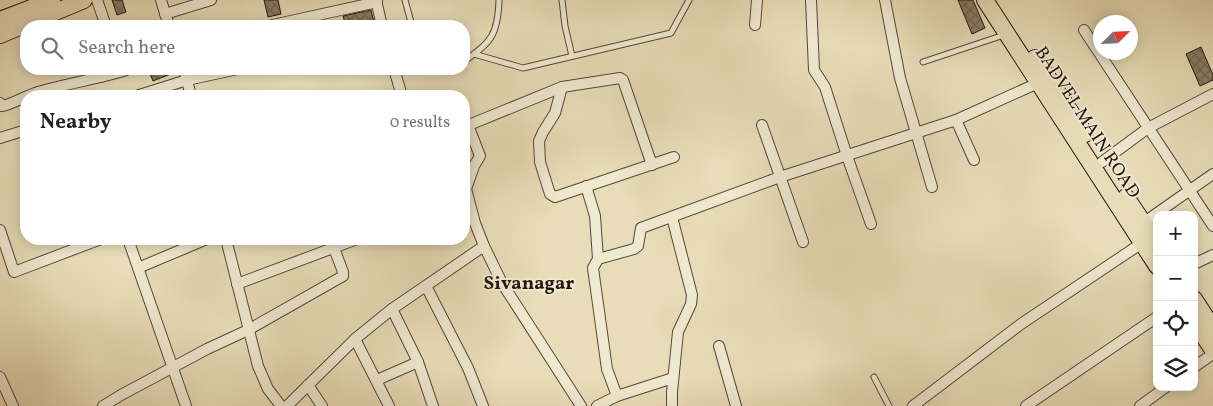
<!DOCTYPE html>
<html lang="en">
<head>
<meta charset="utf-8">
<style>
	:root { --surface:#fff; --page:#f2f2f2; --text:#202124; --muted:#757577; --line:#e0e0e0 }
	body { margin:0; font-family:Vollkorn,serif; background:var(--page); color:var(--text) }
	.controls { position:absolute; right:15px; bottom:15px; display:grid; overflow:hidden; border-radius:10px; box-shadow:0 2px 12px #0003 }
	.controls button { width:45px; height:45px; display:grid; place-items:center; padding:0; border:0; border-bottom:1px solid var(--line); background:var(--surface); color:var(--text); font:25px sans-serif }
	.compass { position:absolute; left:1093px; top:15px; width:45px; height:45px; border-radius:50%; background:var(--surface); box-shadow:0 2px 12px #0003; rotate:66deg }
	.list { margin:0; padding:0; list-style:none }
	h2 { display:flex; justify-content:space-between; align-items:center; height:65px; margin:0; padding:0 20px; font-size:21px }
	h2 small { font-size:16px; font-weight:400; color:var(--muted) }
	.icon { flex:none; width:28px; height:28px; fill:none; stroke:currentColor; stroke-width:2; stroke-linecap:round; stroke-linejoin:round }
	.map { position:relative; flex:none; width:1213px; height:406px; overflow:hidden }
	.search { position:absolute; background:var(--surface); box-shadow:0 2px 12px #0003; left:20px; top:20px; width:450px; height:55px; display:flex; align-items:center; gap:12px; box-sizing:border-box; padding:0 18px; border-radius:20px; color:var(--muted); font-size:19px }
	.panel { position:absolute; background:var(--surface); box-shadow:0 2px 12px #0003; left:20px; top:90px; width:450px; height:155px; border-radius:20px }
	.map>svg:first-child { display:block }
	.building { fill:url(#building-cross-hatch); stroke:#23160f }
	.lines { fill:none; stroke-linecap:round; stroke-linejoin:round }
	.lane-casing { stroke:#544839; stroke-width:7 }
	.street-casing { stroke:#544839; stroke-width:12 }
	.primary-casing { stroke:#23160f; stroke-width:18 }
	.lane { stroke:#f0e9d1; stroke-width:5 }
	.street { stroke:#f0e9d1; stroke-width:10 }
	.primary { stroke:#e8ddb8; stroke-width:16 }
	.labels { text-anchor:middle; stroke-width:4; stroke-linejoin:round; paint-order:stroke }
	.street-label { font-size:18px; fill:#23160f; stroke:#f0e9d1 }
	.neighbourhood-label { font-size:19px; font-weight:bold; fill:#23160f; stroke:#f0e9d1 }
</style>
</head>
<body>
<div class="map">
<svg width="1213" height="406" viewBox="0 0 1213 406">
	<defs>
		<pattern id="building-cross-hatch" width="8" height="8" patternUnits="userSpaceOnUse" patternTransform="scale(1.25)"><rect width="8" height="8" fill="#897d67"/><path d="M0 0l8 8M0 8l8-8" fill="none" stroke="#706553"/></pattern>
	</defs>
	<rect width="100%" height="100%" fill="#e8ddb8"/>
	<filter id="stains"><feTurbulence type="fractalNoise" baseFrequency=".004" numOctaves="4"/><feColorMatrix values="0 0 0 0 .2 0 0 0 0 .09 0 0 0 0 .02 0 0 0 .5 -.17"/></filter>
	<radialGradient id="worn" r=".72"><stop offset=".6" stop-color="#630" stop-opacity="0"/><stop offset="1" stop-color="#630" stop-opacity=".3"/></radialGradient>
	<g class="building">
		<path d="M 112,0 L 122,0 L 126,12 L 117,15 Z"/>
		<path d="M 264,0 L 278,0 L 281,14 L 268,17 Z"/>
		<path d="M 958,0 L 973,0 L 985,28 L 972,34 Z"/>
		<path d="M 371,10 L 375,26 L 346,26 L 343,16 Z"/>
		<path d="M 1201,47 L 1213,75 L 1213,80 L 1200,86 L 1186,54 Z"/>
		<path d="M 148,69 L 177,69 L 178,71 L 153,81 Z"/>
	</g>
	<g class="lines">
		<g class="lane-casing">
			<g id="lane">
				<path d="M 405,0 L 412,26"/>
				<path d="M 562,0 L 565,26 L 572,56"/>
				<path d="M 474,54 L 523,68 L 671,33 L 689,0"/>
				<path d="M 464,61 C 492,43 498,33 499,0"/>
				<path d="M 923,62 L 1004,35"/>
				<path d="M 874,377 L 889,406"/>
			</g>
		</g>
		<g class="street-casing">
			<g id="street">
				<path d="M 97,0 L 106,26"/>
				<path d="M 161,0 L 169,26"/>
				<path d="M 376,0 L 382,26"/>
				<path d="M 811,0 L 814,70 L 825,87 L 847,156 L 871,224"/>
				<path d="M 885,0 L 900,78 L 932,187"/>
				<path d="M 165,14 L 211,0"/>
				<path d="M 755,25 L 757,0"/>
				<path d="M 268,26 L 377,2"/>
				<path d="M 1084,30 L 1213,226"/>
				<path d="M 184,69 L 191,96"/>
				<path d="M 394,69 L 402,96"/>
				<path d="M 562,87 L 555,113 L 543,132 L 539,141 L 540,162 L 550,194 L 555,197 L 674,157"/>
				<path d="M 136,96 L 187,80 L 238,69"/>
				<path d="M 0,103 L 2,106 C 10,105 28,95 38,92 C 68,83 99,79 129,69"/>
				<path d="M 956,120 L 974,160"/>
				<path d="M 468,125 L 480,156 L 474,166 L 466,189 L 475,223 L 484,246 L 502,283 L 581,406"/>
				<path d="M 762,125 L 803,242"/>
				<path d="M 464,127 L 562,87 L 620,78 L 623,80 L 652,165"/>
				<path d="M 0,138 L 26,130"/>
				<path d="M 1102,162 L 1148,128 L 1213,94"/>
				<path d="M 586,186 L 595,216 L 598,259 L 593,268 L 607,369 L 617,396"/>
				<path d="M 672,217 L 692,295 L 691,304 L 678,332 L 672,392 L 672,406"/>
				<path d="M 1143,223 L 1213,174"/>
				<path d="M 0,230 L 14,272 L 101,239"/>
				<path d="M 128,239 L 186,406"/>
				<path d="M 226,239 L 258,366 L 268,389 L 281,406"/>
				<path d="M 598,259 L 634,249 L 638,246 L 641,228 L 780,177 L 956,120 L 1038,83"/>
				<path d="M 1194,264 L 1213,255"/>
				<path d="M 138,268 L 207,239"/>
				<path d="M 237,284 L 357,239"/>
				<path d="M 426,286 L 468,368 L 483,406"/>
				<path d="M 392,309 L 418,362 L 433,406"/>
				<path d="M 355,339 L 389,406"/>
				<path d="M 719,346 L 736,406"/>
				<path d="M 1194,367 L 1213,354"/>
				<path d="M 0,377 L 13,406"/>
				<path d="M 377,380 L 418,362"/>
				<path d="M 308,385 L 322,406"/>
				<path d="M 103,406 L 121,395 L 207,349 L 248,330 L 343,276 L 343,272 L 334,248"/>
				<path d="M 287,406 L 355,339 L 392,309 L 484,246"/>
				<path d="M 597,406 L 617,396 L 673,378"/>
				<path d="M 913,406 L 1021,324 L 1142,243"/>
				<path d="M 1026,406 L 1157,317"/>
				<path d="M 1140,406 L 1166,387"/>
			</g>
		</g>
		<g class="primary-casing">
			<g id="primary">
				<path d="M 985,0 L 1157,266"/>
				<path d="M 0,20 L 52,0"/>
				<path d="M 0,35 L 84,0"/>
				<path d="M 1035,58 L 1085,134"/>
				<path d="M 1126,197 L 1157,243"/>
				<path d="M 1194,299 L 1213,328"/>
				<path d="M 1194,322 L 1213,350"/>
			</g>
		</g>
		<use href="#lane" class="lane"/>
		<use href="#street" class="street"/>
		<use href="#primary" class="primary"/>
	</g>
	<g class="labels">
		<g class="street-label">
			<text transform="translate(1088 122) rotate(57)" y="6">BADVEL MAIN ROAD</text>
		</g>
		<g class="neighbourhood-label">
			<text x="529" y="289">Sivanagar</text>
		</g>
	</g>
	<rect width="100%" height="100%" filter="url(#stains)"/>
	<rect width="100%" height="100%" fill="url(#worn)"/>
</svg>
<div class="controls">
<button>+</button>
<button>−</button>
<button><svg class="icon" aria-label="locate" viewBox="0 0 24 24"><circle cx="12" cy="12" r="6"/><path d="M12 2v4M12 18v4M2 12h4M18 12h4"/></svg></button>
<button><svg class="icon" aria-label="layers" viewBox="0 0 24 24"><path d="M12 4l9 5-9 5-9-5zM3 14l9 5 9-5"/></svg></button>
</div>
<svg class="compass" viewBox="-18 -18 36 36"><path d="M0-13l5 13h-10z" fill="#e53935"/><path d="M0 13l5-13h-10z" fill="#757577"/></svg>
<div class="search"><svg class="icon" aria-label="search" viewBox="0 0 24 24"><circle cx="10" cy="10" r="6"/><path d="M15 15l6 6"/></svg>Search here</div>
<section class="panel">
<h2>Nearby<small>0 results</small></h2>
<ul class="list">
</ul>
</section>
</div>
</body>
</html>
